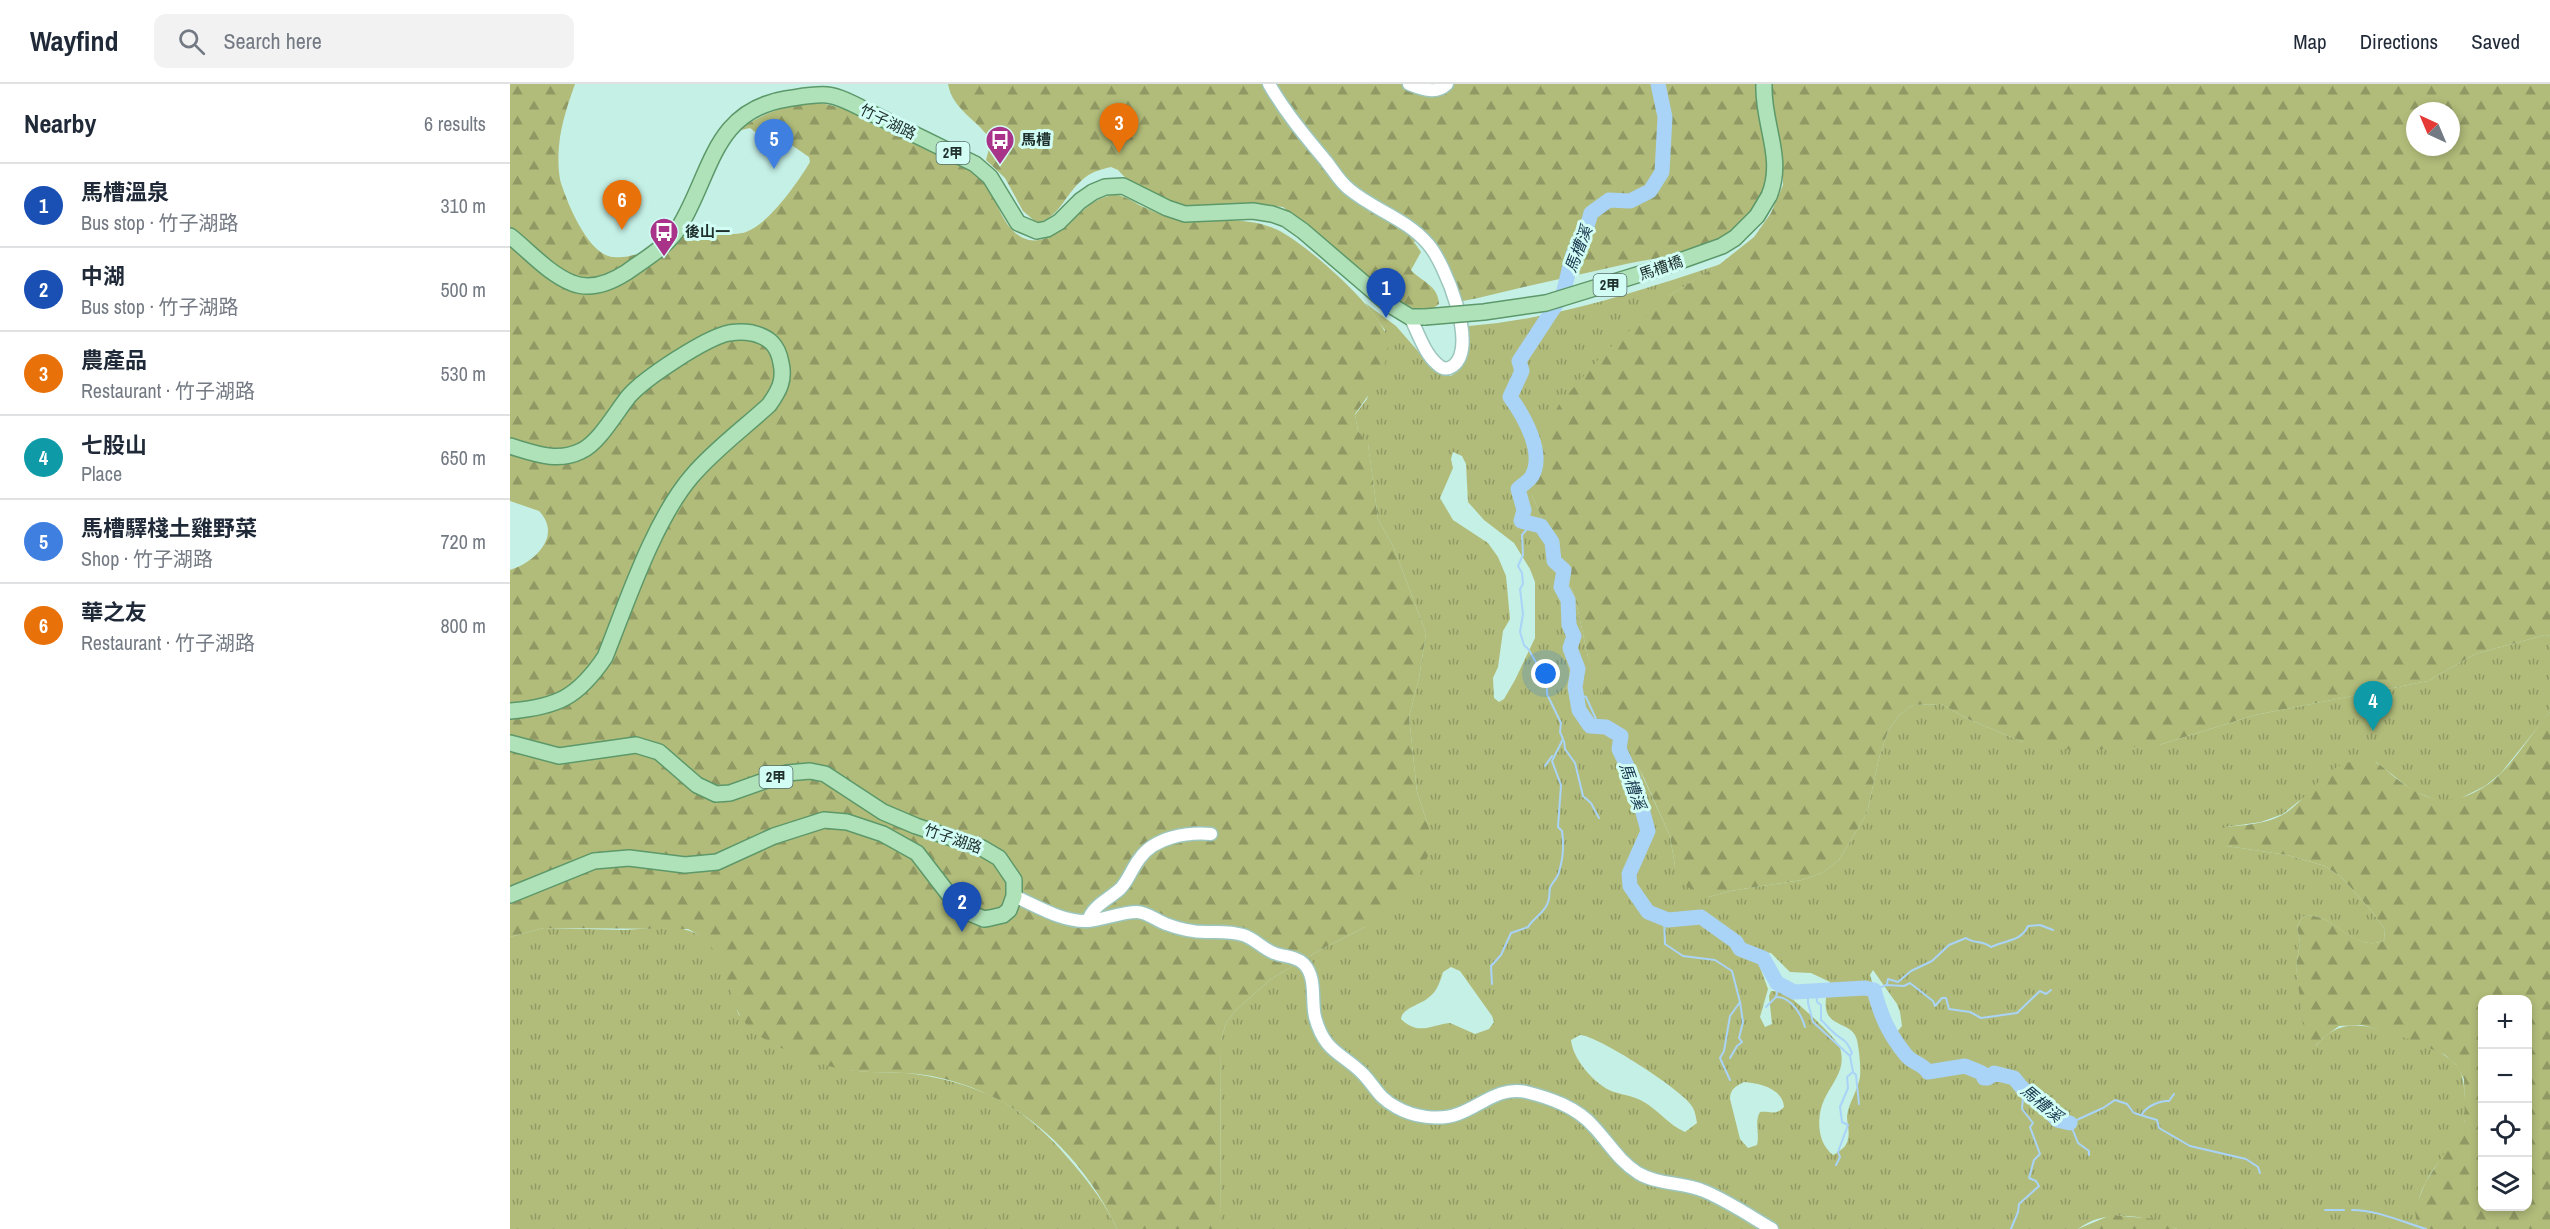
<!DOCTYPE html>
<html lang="en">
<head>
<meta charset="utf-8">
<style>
	:root { --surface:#fff; --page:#f2f2f3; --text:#1f2937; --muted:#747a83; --line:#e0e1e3; --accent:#ea580c }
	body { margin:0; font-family:"Archivo Narrow","Noto Sans TC",sans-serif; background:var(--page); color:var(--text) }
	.controls { position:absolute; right:18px; bottom:18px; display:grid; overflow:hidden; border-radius:12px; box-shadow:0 3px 9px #0003 }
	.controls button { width:54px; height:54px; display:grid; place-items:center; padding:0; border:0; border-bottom:2px solid var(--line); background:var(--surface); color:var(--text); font:30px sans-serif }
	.compass { position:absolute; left:1896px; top:18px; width:54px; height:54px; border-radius:50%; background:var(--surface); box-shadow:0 3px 9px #0003; rotate:316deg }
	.you { position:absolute; left:1036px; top:590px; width:21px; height:21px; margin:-15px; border:4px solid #fff; border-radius:50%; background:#1a73e8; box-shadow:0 0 0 9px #1a73e833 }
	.badge { display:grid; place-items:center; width:39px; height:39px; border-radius:50%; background:var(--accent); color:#fff; font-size:20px; font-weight:700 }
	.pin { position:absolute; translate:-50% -50px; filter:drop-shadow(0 2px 3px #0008) }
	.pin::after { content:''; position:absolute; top:32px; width:21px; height:18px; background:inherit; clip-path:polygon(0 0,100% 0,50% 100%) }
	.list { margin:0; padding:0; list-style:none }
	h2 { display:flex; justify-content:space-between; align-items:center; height:78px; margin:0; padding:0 24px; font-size:26px }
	h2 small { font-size:20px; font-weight:400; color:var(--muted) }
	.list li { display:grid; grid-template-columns:39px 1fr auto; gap:18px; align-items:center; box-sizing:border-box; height:84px; padding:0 24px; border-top:2px solid var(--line) }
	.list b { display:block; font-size:22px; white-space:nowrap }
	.list p { margin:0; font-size:20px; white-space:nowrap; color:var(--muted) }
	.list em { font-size:20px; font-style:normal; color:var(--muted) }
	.icon { flex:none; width:33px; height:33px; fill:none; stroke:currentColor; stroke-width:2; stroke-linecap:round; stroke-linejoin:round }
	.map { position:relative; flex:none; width:2040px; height:1145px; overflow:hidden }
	header { display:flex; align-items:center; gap:36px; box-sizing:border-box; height:84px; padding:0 30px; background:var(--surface); border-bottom:2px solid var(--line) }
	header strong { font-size:28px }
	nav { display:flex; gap:33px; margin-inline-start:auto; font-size:21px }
	.search { width:420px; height:54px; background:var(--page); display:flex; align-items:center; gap:15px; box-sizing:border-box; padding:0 21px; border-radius:12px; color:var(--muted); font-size:22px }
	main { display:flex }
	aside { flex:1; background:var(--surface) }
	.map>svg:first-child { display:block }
	.grass { fill:url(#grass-tufts); fill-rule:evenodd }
	.forest { fill:url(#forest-firs); fill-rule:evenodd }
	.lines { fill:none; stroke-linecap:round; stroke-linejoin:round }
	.stream { stroke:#a9d3f7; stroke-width:2 }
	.river { stroke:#a9d3f7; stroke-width:15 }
	.minor-casing { stroke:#9cc6bd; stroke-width:15 }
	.major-casing { stroke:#5c9869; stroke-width:18 }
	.minor { stroke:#fff; stroke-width:12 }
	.major { stroke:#b0e2b9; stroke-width:15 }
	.major-bridge-casing { stroke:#5c9869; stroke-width:18; stroke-linecap:butt }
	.major-bridge { stroke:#b0e2b9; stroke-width:15 }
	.labels { text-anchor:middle; stroke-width:6; stroke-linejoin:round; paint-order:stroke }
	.shield { fill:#d2fdf4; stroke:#556e69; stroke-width:1.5 }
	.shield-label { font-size:14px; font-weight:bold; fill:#20312d }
	.street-label { font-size:15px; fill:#20312d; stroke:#d2fdf4 }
	.poi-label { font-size:15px; font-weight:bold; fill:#20312d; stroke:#d2fdf4; text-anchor:start }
	.water-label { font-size:16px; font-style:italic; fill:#18364e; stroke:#d2fdf4 }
</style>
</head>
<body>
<header>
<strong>Wayfind</strong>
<div class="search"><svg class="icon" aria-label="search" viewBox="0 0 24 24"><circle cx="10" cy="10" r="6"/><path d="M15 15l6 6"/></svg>Search here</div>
<nav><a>Map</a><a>Directions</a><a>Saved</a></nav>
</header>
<main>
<aside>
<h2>Nearby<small>6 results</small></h2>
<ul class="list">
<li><span class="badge" style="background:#1a4fb4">1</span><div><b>馬槽溫泉</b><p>Bus stop · 竹子湖路</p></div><em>310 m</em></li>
<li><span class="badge" style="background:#1a4fb4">2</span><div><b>中湖</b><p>Bus stop · 竹子湖路</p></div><em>500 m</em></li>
<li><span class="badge" style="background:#e8710a">3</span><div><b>農產品</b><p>Restaurant · 竹子湖路</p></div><em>530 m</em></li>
<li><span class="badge" style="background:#0f9aa8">4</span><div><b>七股山</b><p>Place</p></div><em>650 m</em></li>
<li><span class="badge" style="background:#3f7fe0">5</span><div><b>馬槽驛棧土雞野菜</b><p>Shop · 竹子湖路</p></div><em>720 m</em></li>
<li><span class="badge" style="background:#e8710a">6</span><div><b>華之友</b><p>Restaurant · 竹子湖路</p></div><em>800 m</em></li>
</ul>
</aside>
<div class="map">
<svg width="2040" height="1145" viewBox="0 0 2040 1145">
	<defs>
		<pattern id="grass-tufts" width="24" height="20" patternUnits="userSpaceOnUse" patternTransform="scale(1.5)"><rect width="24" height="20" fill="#b1bc7a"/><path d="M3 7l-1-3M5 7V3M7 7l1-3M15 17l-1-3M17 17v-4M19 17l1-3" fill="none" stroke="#909964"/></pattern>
		<pattern id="forest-firs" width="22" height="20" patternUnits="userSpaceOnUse" patternTransform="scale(1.5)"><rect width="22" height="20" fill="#b1bc7a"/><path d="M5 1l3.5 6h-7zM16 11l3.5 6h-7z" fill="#909964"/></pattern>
	</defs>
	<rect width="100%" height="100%" fill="#c5f0e6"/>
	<g class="grass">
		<path d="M 1211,180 L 1160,211 L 1022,411 L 1065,513 L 1078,573 L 1160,752 L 1165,782 L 1199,813 L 1220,807 L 1292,796 L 1312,789 L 1329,776 L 1357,729 L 1369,674 L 1378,647 L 1389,631 L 1403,621 L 1431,620 L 1460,636 L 1513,658 L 1649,661 L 1745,631 L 1918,597 L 1965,570 L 2035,551 L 2040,552 L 2040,628 L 1991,689 L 1975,702 L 1947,716 L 1929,717 L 1903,707 L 1866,678 L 1789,717 L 1773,730 L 1751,738 L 1716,743 L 1717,762 L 1777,771 L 1815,782 L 1831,793 L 1860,825 L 1874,844 L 1875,856 C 1842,872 1823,824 1792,833 L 1787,843 L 1790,858 L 1786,883 L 1795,945 L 1795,958 L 1806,962 C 1821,943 1839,938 1862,944 C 1885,949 1931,963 1946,981 C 1954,991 1954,1003 1955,1016 C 1955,1023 1957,1033 1954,1039 C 1936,1079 1902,1094 1907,1145 L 1667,1145 C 1638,1132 1596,1123 1568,1145 L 710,1145 L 711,956 L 716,939 L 726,926 L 761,895 L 808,867 L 855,843 L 919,744 L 907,708 L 899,633 L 909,594 L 916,549 L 884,464 L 868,435 L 858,360 L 848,347 L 845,331 L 857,315 L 875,246 L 855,219 L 886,242 L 927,289 L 941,292 C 959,281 957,264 956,245 L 959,242 C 1046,235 1129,207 1211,180 ZM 943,368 L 952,372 L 956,380 L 958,418 L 974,436 L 1004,459 L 1020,485 L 1025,498 L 1025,554 L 1005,596 L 994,615 L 989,618 L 984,614 L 983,594 L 988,583 L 993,547 L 1000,535 L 996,492 L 988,473 L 978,459 L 943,436 L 930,414 L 943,384 L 941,375 ZM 1251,868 L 1261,869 L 1280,888 L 1301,889 L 1320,898 C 1303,950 1341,932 1347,956 C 1349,965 1351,983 1350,993 C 1348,1006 1339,1018 1337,1032 C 1337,1039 1340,1048 1338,1055 C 1337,1063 1330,1067 1323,1071 C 1306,1058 1306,1030 1316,1012 C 1325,995 1336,984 1330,964 C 1326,952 1286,918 1274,908 L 1261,907 L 1259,912 L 1262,940 L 1255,943 L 1250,933 L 1258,905 L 1247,875 ZM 941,883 L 950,887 L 982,932 L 984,938 L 979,945 L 965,950 L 940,939 C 921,941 908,952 891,935 C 892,924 910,921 918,914 C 927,908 930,898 933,888 ZM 1363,886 L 1387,920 L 1390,928 L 1392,942 L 1387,948 C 1376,945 1364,904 1360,891 ZM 1070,951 C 1087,951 1172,1006 1181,1021 C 1185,1026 1186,1033 1187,1039 L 1175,1048 C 1159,1041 1149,1027 1134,1018 C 1123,1011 1110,1011 1099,1006 C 1082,997 1063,975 1061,956 ZM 1234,998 C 1250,999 1273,1005 1274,1023 C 1266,1032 1260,1027 1250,1028 C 1244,1038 1250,1050 1247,1061 L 1238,1064 L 1230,1055 L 1220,1015 C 1220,1005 1226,1002 1234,998 Z"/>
		<path d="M 160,843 C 215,848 213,888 229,931 C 261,950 293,975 329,984 C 356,991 385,986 411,991 C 481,1003 519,1027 564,1081 C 581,1101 596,1121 607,1145 L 0,1145 L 0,853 L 34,844 L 114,846 Z"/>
	</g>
	<g class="forest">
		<path d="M 0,0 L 65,0 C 58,20 51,40 49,62 C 48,73 48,92 52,102 C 59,123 79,171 103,173 C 126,176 151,158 173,153 C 190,150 225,152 236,148 C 259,140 288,98 300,78 L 299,73 L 280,60 L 269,66 L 240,44 L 227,47 C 250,31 275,20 304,19 C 338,19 415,61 449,77 C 459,84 469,91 476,101 C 489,119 494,150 519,156 C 551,162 573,111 606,111 C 613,111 624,118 631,122 C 645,128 662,136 678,138 C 685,139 693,137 701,137 C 722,136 743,136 763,144 C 791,154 874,228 878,257 C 881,281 858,312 845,330 L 848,347 L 858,359 L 868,435 L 884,464 L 916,549 L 909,594 L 899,633 L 907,708 L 919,744 L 918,772 L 907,797 L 886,821 L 855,843 L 808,867 L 761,895 L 726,926 L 716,939 L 711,956 L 710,1145 L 607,1145 C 570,1065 498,1001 408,990 C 383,987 356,990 331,985 C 305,980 274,967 251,953 C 207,926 231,871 178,845 L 34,844 L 0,853 L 0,486 C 24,479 53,452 29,427 L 0,417 Z"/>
		<path d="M 438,0 L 1246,0 C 1245,33 1263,68 1254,100 C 1248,122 1229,145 1209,156 C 1182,170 1146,174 1116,180 C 1067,191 1017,202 968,214 L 953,217 L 907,155 L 904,158 L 911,168 L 901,186 C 912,198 928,201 929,220 C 924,224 918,227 912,226 C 882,225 798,145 773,123 L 756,121 L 670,125 L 625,104 L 608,86 L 601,83 C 589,86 580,88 571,97 C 555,111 549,134 527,139 L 513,127 L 495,94 L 476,76 L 481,57 C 468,35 443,27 438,0 Z"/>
		<path d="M 1261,0 L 2040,0 L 2040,552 L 2035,551 L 1965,570 L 1918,597 L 1745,631 L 1649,661 L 1567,667 L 1513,658 L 1460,636 L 1431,620 L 1403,621 L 1389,631 L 1378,647 L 1369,674 L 1357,729 L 1329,776 L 1312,789 L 1292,796 L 1220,807 L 1199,813 L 1177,803 L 1165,782 L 1160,752 L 1133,692 L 1100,633 L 1078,573 L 1065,513 L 1022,411 L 1028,358 L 1050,319 L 1095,268 L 1160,211 L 1210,180 L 1244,153 L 1261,129 L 1273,101 L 1273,81 L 1263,30 ZM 1905,27 L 1941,27 L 1941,63 L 1905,63 Z"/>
		<path d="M 2040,628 L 2040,1145 L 1907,1145 L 1905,1125 L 1915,1099 L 1955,1037 L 1954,995 L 1946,981 L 1935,971 L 1896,954 L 1852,941 L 1829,942 L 1813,954 L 1801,967 L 1796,965 L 1786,883 L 1790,858 L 1787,843 L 1792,833 C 1823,824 1843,872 1875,856 L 1874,844 L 1860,825 L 1831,793 L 1815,782 L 1777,771 L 1717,762 L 1713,757 L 1710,750 L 1712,745 L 1716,743 C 1734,741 1758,740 1774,730 C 1796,716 1809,691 1833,680 C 1842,677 1856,675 1865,678 C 1872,681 1880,690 1887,695 C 1917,718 1940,724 1974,703 C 2001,686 2019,651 2040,628 ZM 1972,916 L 2018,916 L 2018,1122 L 1972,1122 Z"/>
		<path d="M 1601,1131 L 1645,1135 L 1667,1145 L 1568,1145 Z"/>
	</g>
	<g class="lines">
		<g class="stream">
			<path d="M 1067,610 L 1076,613 L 1086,635 L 1096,643"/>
			<path d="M 1054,657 L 1055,665 L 1065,679 L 1073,712 L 1081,719 L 1089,734"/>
			<path d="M 1035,682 L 1042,672"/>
			<path d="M 1154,834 L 1155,860 L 1173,872 L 1205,876 L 1222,887 L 1230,918 L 1220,932 L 1214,967 L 1210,974 L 1220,996"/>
			<path d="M 982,900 L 981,882 L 991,871 L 1001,849 L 1018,843 C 1023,834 1035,829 1038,818 C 1040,814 1039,809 1040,804 C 1042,798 1048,794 1049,788 C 1053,775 1054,760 1052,747 L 1048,743 L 1051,701 L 1042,677 L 1053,655 L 1050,648 L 1051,639 L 1037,610 L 1037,598 L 1019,566 L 1014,561 L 1010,548 L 1013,530 L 1010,505 L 1013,500 L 1012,489 L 1008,482 L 1013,471 L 1012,451 L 1021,440"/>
			<path d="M 1269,900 L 1266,913 C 1282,913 1292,932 1295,943"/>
			<path d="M 1377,900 L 1378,895 L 1388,898 L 1401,887 L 1422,877 L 1439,861 L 1456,854 C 1464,860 1472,856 1481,863 C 1495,856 1511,858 1518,842 L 1530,841 L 1543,846"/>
			<path d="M 1306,906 L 1307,918 L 1311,921 L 1311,936 C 1316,940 1317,943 1322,947 C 1332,958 1334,951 1342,969 L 1340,972"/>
			<path d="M 1364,906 L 1376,901 L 1394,902 L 1400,899 L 1423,917 L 1425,922 L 1432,914 L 1436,914 L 1439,925 L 1460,928 L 1471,934 L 1507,929 L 1530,907 L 1536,910 L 1541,906"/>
			<path d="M 1298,907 L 1298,919 L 1303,938 L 1340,972 L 1343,988 L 1337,993 L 1338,1004 L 1330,1023 L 1332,1038 L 1338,1041 L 1328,1068 L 1330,1073 L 1326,1081"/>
			<path d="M 1256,923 L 1266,913"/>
			<path d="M 1220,974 L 1227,962 L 1232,958 L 1229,954 L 1233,938 L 1230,918"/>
			<path d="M 1343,988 L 1346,991 L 1349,1020"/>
			<path d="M 1632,1030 C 1636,1023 1650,1016 1659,1017 L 1664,1010"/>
			<path d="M 1579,1071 L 1579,1067 L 1568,1059 L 1560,1039 L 1593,1024 L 1605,1016 L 1617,1020 L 1624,1029 L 1647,1036 L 1649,1044 L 1680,1062 L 1736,1075 L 1748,1083 L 1750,1089"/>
			<path d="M 1815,1126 L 1834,1126"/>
			<path d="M 1842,1126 C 1868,1126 1892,1138 1916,1145"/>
			<path d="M 1501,1145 L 1508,1128 L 1509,1120 L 1529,1102 L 1526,1097 L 1519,1094 L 1524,1076 L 1530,1070 L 1520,1043 L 1523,1039 L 1512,1025 L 1513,1014 L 1517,1007"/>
		</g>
		<path class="river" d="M 1148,0 L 1155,33 L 1152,88 L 1140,107 L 1120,117 L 1099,116 L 1081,129 L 1074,153 L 1063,170 L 1053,210 L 1009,277 L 1012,287 L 1000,313 C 1014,332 1035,369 1022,392 C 1019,397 1012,401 1008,405 L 1014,426 L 1011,437 L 1031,442 L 1042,458 L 1044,477 L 1054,486 L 1051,503 L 1058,516 L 1059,541 L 1064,552 L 1060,564 L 1068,585 L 1065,603 L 1069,626 L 1080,642 L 1096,643 L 1111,652 L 1109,665 L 1125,699 L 1138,747 L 1119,790 L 1120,802 L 1138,828 L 1158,836 L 1191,833 L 1226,858 L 1230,865 L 1253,874 L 1267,899 L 1284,908 L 1355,904 L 1364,906 C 1371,932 1378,949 1396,971 C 1402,979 1412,979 1418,988 L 1455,982 L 1472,989 L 1474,994 L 1478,994 L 1484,989 L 1504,994 L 1513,1005 L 1528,1013 L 1547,1036 L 1560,1039"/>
		<g class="minor-casing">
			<g id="minor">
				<path d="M 759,0 C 775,28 795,52 816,77 C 823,86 830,98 839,105 C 864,126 897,135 918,160 C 935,179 969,263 943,282 C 937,286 932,285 927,280 C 914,269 908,248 900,233"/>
				<path d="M 899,0 C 912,5 926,11 937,0"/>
				<path d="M 504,812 C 527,822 552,838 577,837 C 594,836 610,828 627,828 C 637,828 647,837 656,840 C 669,845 683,848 697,848 C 709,848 720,847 733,851 C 744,854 753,865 764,869 C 774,873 786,872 794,880 C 807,894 801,916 805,933 C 815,970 832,968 854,991 C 867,1005 868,1013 886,1023 C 903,1033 929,1037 948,1030 C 971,1022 989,1002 1016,1008 C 1040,1014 1067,1023 1084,1043 C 1099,1059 1109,1077 1128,1089 C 1148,1101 1173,1098 1194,1107 C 1218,1117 1240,1132 1262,1145"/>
				<path d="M 578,837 C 582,822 599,815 610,805 C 618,797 622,784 630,774 C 645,753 677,748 701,750"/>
			</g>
		</g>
		<g class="major-casing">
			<g id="major">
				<path d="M 1254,0 C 1252,39 1275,74 1259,112"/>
				<path d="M 0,152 C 19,167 39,190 62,199 C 81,207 100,199 117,188 C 136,174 159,162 171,140 C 202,87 204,27 276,15 C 290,13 303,10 317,11 C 334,13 352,25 367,32 C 400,48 433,64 465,80 L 480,93 L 508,139 L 527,147 L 537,145 L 549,138 L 570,117 L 583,108 L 595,103 L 613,102 L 657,124 L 675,130 L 743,127 L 762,130 L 776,135 L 793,147 L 877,219 L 900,233 L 915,233"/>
				<path d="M 0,362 C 24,369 47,379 71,367 C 89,359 106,328 119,312 C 135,294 195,254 219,249 C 226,248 236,248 242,249 C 259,253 268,261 271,279 C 275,296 269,307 259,321 C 234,344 204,366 182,392 C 144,436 117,518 95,573 C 68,613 48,623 0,627"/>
				<path d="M 0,659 L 49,672 L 126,661 L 149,668 L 187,701 L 206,710 L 220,709 L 277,689 L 300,687 L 315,690 L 373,728 L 406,742 L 472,764 L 489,774 L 504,796 L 504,812 L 499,826 L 493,831 L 480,834 L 474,835 L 450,825 L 407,769 L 373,750 L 337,738 L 314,736 L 264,752 L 207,778 L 175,781 L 119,774 L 84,777 L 0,811"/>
			</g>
		</g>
		<use href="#minor" class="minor"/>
		<use href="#major" class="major"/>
		<g class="major-bridge-casing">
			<path id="major-bridge" d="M 915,233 L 974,228 L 1036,219 L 1156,182 L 1212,162 L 1225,154 L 1247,132 L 1259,112"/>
		</g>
		<use href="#major-bridge" class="major-bridge"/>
	</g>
	<defs>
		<g id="bus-pin" transform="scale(1.5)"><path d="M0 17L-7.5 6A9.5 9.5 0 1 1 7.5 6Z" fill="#aa338a" stroke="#d2fdf4"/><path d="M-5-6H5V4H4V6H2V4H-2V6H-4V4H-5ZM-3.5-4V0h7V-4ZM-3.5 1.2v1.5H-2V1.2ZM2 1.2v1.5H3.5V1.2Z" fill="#fff"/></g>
	</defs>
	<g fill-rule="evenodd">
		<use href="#bus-pin" x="490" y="56"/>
		<use href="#bus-pin" x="154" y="148"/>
	</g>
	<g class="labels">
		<g class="shield">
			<rect x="426.5" y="58" width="33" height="22" rx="4.5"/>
			<rect x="1083.5" y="190" width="33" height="22" rx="4.5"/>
			<rect x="249.5" y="682" width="33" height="22" rx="4.5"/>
		</g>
		<g class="shield-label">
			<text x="443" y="74">2甲</text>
			<text x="1100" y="206">2甲</text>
			<text x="266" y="698">2甲</text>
		</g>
		<g class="street-label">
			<text transform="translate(378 38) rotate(26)" y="5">竹子湖路</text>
			<text transform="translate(1151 184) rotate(-19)" y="5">馬槽橋</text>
			<text transform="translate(443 755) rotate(19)" y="5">竹子湖路</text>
		</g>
		<g class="poi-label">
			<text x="511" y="61">馬槽</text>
			<text x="175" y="153">後山一</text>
		</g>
		<g class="water-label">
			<text transform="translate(1068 165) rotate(-69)" y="6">馬槽溪</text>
			<text transform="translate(1123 702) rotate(71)" y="6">馬槽溪</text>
			<text transform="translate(1532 1019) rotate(40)" y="6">馬槽溪</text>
		</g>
	</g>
</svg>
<div class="controls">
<button>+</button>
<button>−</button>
<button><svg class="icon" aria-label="locate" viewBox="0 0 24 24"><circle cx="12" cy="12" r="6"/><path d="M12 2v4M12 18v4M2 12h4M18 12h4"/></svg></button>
<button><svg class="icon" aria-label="layers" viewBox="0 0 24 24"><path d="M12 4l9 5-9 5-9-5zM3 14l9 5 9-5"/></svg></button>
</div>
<svg class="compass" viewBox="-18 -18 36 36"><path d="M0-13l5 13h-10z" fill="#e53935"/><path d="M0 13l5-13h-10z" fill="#747a83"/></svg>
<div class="you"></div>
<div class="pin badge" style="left:876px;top:234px;background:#1a4fb4">1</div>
<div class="pin badge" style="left:452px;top:848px;background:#1a4fb4">2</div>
<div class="pin badge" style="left:609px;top:69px;background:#e8710a">3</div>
<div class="pin badge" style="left:1863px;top:647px;background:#0f9aa8">4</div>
<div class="pin badge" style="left:264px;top:85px;background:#3f7fe0">5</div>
<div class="pin badge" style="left:112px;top:146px;background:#e8710a">6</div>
</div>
</main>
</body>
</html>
